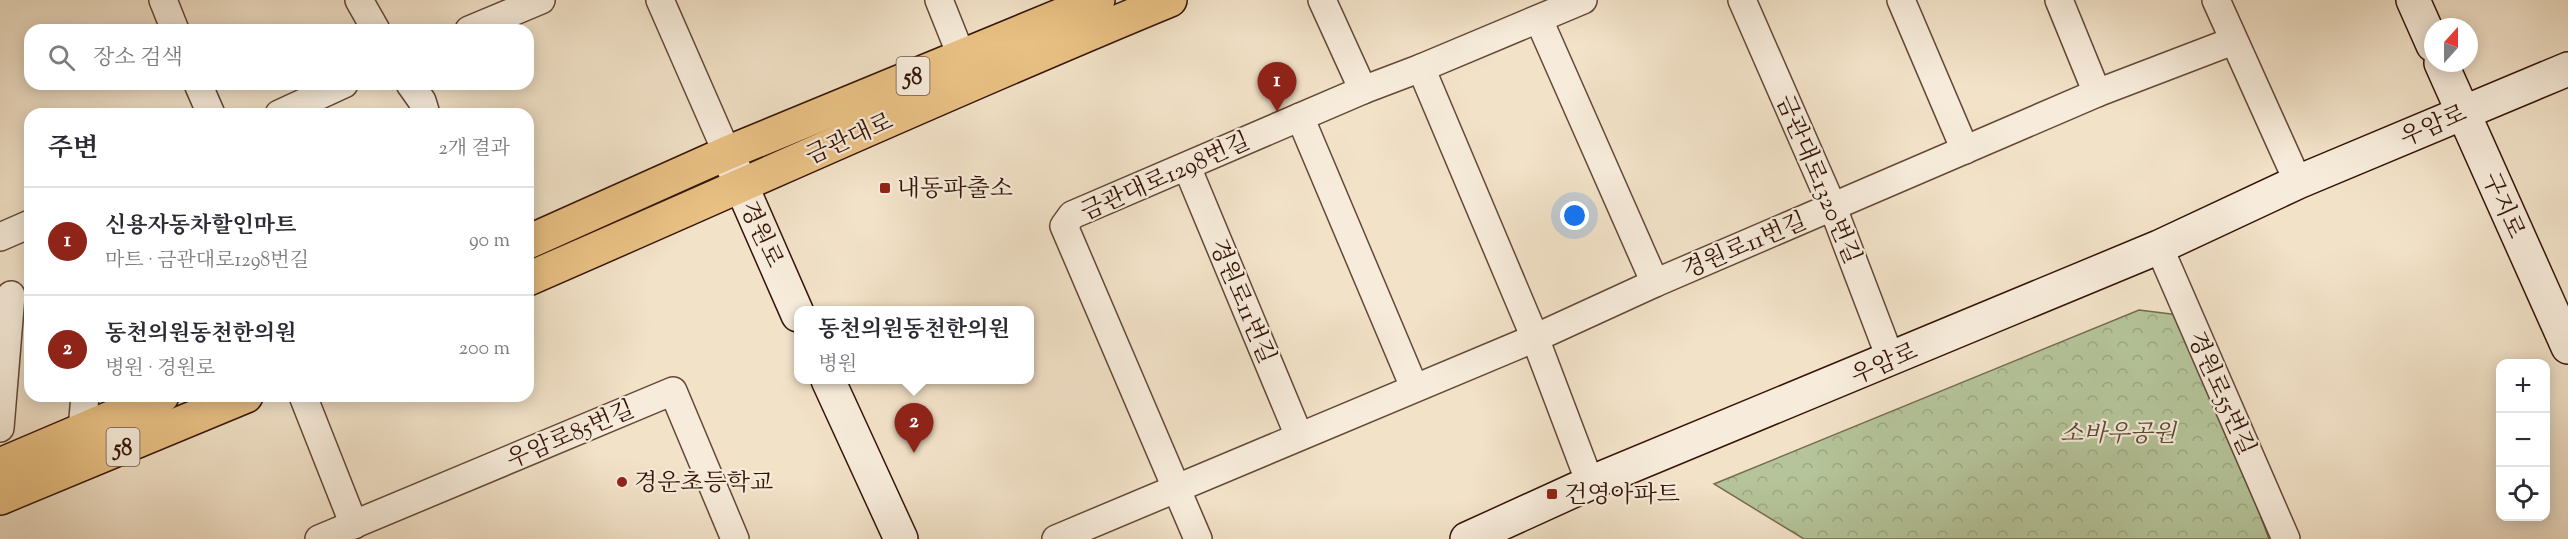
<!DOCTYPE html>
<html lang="ko">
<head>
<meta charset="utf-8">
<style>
	:root { --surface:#fff; --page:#f2f2f3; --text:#2b2b33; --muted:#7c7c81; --line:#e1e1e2; --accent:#8f2418 }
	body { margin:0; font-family:"Sorts Mill Goudy","Noto Serif KR",serif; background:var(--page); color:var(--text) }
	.controls { position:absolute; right:18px; bottom:18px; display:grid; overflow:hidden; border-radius:12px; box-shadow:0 3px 15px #0003 }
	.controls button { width:54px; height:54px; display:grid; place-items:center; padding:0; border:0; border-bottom:2px solid var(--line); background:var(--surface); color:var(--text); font:30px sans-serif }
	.compass { position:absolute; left:2424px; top:18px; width:54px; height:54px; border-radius:50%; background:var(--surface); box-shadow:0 3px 15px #0003; rotate:21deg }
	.you { position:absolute; left:1575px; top:216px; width:21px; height:21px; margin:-15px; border:4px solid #fff; border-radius:50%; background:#1a73e8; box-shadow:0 0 0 9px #1a73e833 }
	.badge { display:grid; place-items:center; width:39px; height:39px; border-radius:50%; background:var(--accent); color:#fff; font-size:20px; font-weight:700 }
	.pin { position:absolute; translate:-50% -50px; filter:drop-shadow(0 2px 3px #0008) }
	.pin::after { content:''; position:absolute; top:32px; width:21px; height:18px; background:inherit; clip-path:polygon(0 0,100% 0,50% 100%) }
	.popup { position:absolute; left:794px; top:306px; width:240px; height:78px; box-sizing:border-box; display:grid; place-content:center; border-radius:12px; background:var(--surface); filter:drop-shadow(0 2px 4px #0005); font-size:20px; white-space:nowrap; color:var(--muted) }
	.popup b { font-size:22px; color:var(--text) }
	.popup::after { content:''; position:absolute; left:50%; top:100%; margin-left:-12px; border:12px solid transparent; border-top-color:var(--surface) }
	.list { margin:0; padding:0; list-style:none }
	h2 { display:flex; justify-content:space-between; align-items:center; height:78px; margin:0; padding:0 24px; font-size:26px }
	h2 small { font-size:20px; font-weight:400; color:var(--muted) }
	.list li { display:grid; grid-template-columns:39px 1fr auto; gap:18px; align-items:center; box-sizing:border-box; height:108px; padding:0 24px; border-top:2px solid var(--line) }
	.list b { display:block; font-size:22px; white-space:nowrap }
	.list p { margin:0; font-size:20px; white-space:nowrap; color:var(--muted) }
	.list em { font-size:20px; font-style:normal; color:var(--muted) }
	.icon { flex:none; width:33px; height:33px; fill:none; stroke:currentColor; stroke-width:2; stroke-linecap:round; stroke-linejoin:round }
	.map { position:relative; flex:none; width:2568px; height:539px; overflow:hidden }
	.search { position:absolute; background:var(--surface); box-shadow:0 3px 15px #0003; left:24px; top:24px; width:510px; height:66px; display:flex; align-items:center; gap:15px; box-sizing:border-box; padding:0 21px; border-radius:18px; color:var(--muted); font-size:22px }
	.panel { position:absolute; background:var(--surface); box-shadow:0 3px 15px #0003; left:24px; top:108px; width:510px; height:294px; border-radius:18px }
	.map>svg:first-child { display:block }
	.park { fill:url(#park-crowns); stroke:#756c50; stroke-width:1.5 }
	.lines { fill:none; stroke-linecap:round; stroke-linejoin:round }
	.street-casing { stroke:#644837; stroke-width:30 }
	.secondary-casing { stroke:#351407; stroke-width:36 }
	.primary-casing { stroke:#351407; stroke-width:36 }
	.street { stroke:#f7ecdb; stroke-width:27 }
	.secondary { stroke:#f7ecdb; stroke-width:33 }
	.primary { stroke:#e9c184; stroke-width:33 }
	.poi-dot { fill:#8f2418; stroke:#f7ecdb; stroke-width:2 }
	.labels { text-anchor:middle; stroke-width:4.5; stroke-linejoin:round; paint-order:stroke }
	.shield { fill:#f7ecdb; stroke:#6f5547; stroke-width:1.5 }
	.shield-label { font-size:22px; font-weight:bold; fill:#351407 }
	.street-label { font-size:24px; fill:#351407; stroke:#f7ecdb }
	.poi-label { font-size:24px; fill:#351407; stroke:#f7ecdb; text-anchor:start }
	.park-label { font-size:24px; font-style:italic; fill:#5b4933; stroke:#f7ecdb }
</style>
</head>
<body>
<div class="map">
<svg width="2568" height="539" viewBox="0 0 2568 539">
	<defs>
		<pattern id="park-crowns" width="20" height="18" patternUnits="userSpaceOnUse" patternTransform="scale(1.5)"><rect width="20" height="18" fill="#b5c49a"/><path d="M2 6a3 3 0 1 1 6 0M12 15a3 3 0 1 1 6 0" fill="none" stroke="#9ca883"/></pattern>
	</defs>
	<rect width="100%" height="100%" fill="#f2e2c8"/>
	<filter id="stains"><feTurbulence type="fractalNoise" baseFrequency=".00333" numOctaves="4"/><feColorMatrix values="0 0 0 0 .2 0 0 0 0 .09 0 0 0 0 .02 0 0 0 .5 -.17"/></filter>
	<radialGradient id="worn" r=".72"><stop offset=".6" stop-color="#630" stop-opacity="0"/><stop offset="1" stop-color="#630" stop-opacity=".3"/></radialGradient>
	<path class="park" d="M 2139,310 L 2187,316 L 2269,539 L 1804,539 L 1714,484 Z"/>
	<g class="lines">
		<g class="street-casing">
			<g id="street">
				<path d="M 163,0 L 175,30"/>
				<path d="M 359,0 L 376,30"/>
				<path d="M 660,0 L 727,153"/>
				<path d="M 939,0 L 961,55"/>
				<path d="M 1322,0 L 1363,90"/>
				<path d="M 1742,0 L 1833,208 L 1891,360"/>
				<path d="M 1901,0 L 1965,150"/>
				<path d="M 2059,0 L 2097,93"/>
				<path d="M 2216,0 L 2298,182"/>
				<path d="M 1539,20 L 1655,283"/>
				<path d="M 469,30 L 541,0"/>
				<path d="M 1421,68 L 1535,338 L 1590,483"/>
				<path d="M 198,84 L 211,114"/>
				<path d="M 410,84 L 422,101 L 426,114"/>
				<path d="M 279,114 L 344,84"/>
				<path d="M 1300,117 L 1414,387"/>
				<path d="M 1187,167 L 1299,436"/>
				<path d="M 0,237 L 30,224"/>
				<path d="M 2159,247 L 2286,539"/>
				<path d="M 303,396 L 354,525"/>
				<path d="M 0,428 L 11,295"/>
				<path d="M 82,429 L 85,396"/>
				<path d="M 319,539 L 673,391 L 735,539"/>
				<path d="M 1056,539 L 1535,338 L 1655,283 L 2097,93 L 2233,41"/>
				<path d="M 1198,539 L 1064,226 L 1072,215 L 1363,90 L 1421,68 L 1583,0"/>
			</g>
		</g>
		<g class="secondary-casing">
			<g id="secondary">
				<path d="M 2413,0 L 2433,45"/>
				<path d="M 2441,63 L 2568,347"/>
				<path d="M 727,153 L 798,315"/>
				<path d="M 828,380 L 901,539"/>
				<path d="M 1467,539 L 1590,483 L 2159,247 L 2298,182 L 2568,69"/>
			</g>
		</g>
		<g class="primary-casing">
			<g id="primary">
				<path d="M 528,242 L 727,153 L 1098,0"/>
				<path d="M 528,279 C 742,186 954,89 1170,0"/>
				<path d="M 0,465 L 162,396"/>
				<path d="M 0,498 L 246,396"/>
			</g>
		</g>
		<use href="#street" class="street"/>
		<use href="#secondary" class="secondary"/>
		<use href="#primary" class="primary"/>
	</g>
	<g class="poi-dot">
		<rect x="879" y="182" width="12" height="12" rx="3"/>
		<circle cx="622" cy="482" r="6"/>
		<rect x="1546" y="488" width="12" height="12" rx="3"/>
	</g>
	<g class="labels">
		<g class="shield">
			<rect x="896.5" y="57" width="33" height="38" rx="4.5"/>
			<rect x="106.5" y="428" width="33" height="38" rx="4.5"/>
		</g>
		<g class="shield-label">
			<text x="913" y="84">58</text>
			<text x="123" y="455">58</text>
		</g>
		<g class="street-label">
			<text transform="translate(2433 125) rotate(-23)" y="8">우암로</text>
			<text transform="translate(849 138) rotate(-24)" y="8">금관대로</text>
			<text transform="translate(1165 176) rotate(-24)" y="8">금관대로1298번길</text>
			<text transform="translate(1819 179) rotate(67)" y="8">금관대로1320번길</text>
			<text transform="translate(2504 205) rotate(66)" y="8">구지로</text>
			<text transform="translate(762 234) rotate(65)" y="8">경원로</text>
			<text transform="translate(1744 245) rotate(-23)" y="8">경원로11번길</text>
			<text transform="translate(1243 301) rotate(67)" y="8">경원로11번길</text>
			<text transform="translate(1884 363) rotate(-23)" y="8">우암로</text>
			<text transform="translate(2222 393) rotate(66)" y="8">경원로55번길</text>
			<text transform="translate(570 434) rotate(-23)" y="8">우암로85번길</text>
		</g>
		<g class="poi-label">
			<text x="897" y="196">내동파출소</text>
			<text x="634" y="490">경운초등학교</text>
			<text x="1564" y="502">건영아파트</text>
		</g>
		<g class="park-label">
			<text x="2118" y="441">소바우공원</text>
		</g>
	</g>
	<rect width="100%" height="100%" filter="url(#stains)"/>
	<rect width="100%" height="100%" fill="url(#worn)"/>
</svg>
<div class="controls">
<button>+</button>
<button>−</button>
<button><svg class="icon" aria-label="locate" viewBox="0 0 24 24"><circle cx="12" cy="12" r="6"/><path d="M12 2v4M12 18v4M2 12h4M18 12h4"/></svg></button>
</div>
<svg class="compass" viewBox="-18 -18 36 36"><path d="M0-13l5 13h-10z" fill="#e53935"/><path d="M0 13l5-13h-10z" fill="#7c7c81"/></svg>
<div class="you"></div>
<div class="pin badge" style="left:1277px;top:112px">1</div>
<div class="pin badge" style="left:914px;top:453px">2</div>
<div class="popup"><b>동천의원동천한의원</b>병원</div>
<div class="search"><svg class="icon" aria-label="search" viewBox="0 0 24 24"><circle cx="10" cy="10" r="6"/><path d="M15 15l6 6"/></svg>장소 검색</div>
<section class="panel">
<h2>주변<small>2개 결과</small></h2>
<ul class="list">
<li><span class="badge">1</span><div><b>신용자동차할인마트</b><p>마트 · 금관대로1298번길</p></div><em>90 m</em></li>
<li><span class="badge">2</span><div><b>동천의원동천한의원</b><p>병원 · 경원로</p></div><em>200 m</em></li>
</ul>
</section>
</div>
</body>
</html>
